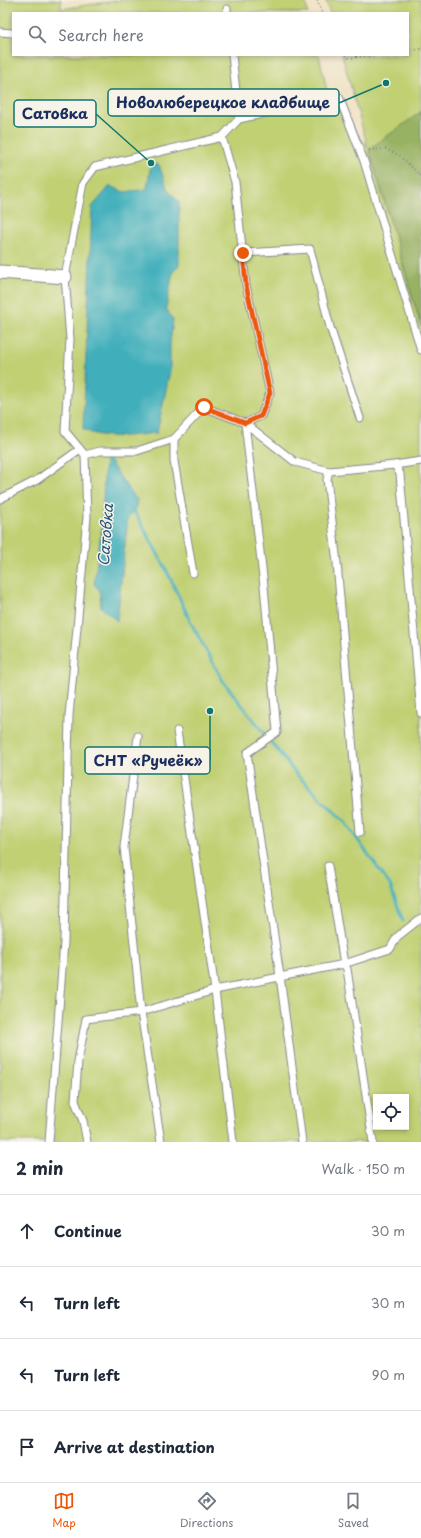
<!DOCTYPE html>
<html lang="en">
<head>
<meta charset="utf-8">
<style>
	:root { --surface:#fff; --page:#f2f2f3; --text:#1f2937; --muted:#747a83; --line:#e0e1e3; --accent:#ea580c }
	body { margin:0; font-family:"Playpen Sans",sans-serif; background:var(--page); color:var(--text) }
	.controls { position:absolute; right:12px; bottom:12px; display:grid; overflow:hidden; border-radius:0px; box-shadow:0 2px 6px #0003 }
	.controls button { width:36px; height:36px; display:grid; place-items:center; padding:0; border:0; border-bottom:1px solid var(--line); background:var(--surface); color:var(--text); font:20px sans-serif }
	.stop { position:absolute; width:12px; height:12px; margin:-9px; border:3px solid #ea580c; border-radius:50%; background:#fff }
	.stop.end { background:#ea580c; border-color:#fff; box-shadow:0 1px 4px #0008 }
	.list { margin:0; padding:0; list-style:none }
	h2 { display:flex; justify-content:space-between; align-items:center; height:52px; margin:0; padding:0 16px; font-size:17px }
	h2 small { font-size:13px; font-weight:400; color:var(--muted) }
	.list li { display:grid; grid-template-columns:26px 1fr auto; gap:12px; align-items:center; box-sizing:border-box; height:72px; padding:0 16px; border-top:1px solid var(--line) }
	.list b { display:block; font-size:15px; white-space:nowrap }
	.list em { font-size:13px; font-style:normal; color:var(--muted) }
	.icon { flex:none; width:22px; height:22px; fill:none; stroke:currentColor; stroke-width:2; stroke-linecap:round; stroke-linejoin:round }
	.map { position:relative; flex:none; width:421px; height:1142px; overflow:hidden }
	.search { position:absolute; background:var(--surface); box-shadow:0 2px 6px #0003; left:12px; right:12px; top:12px; height:44px; display:flex; align-items:center; gap:10px; box-sizing:border-box; padding:0 14px; border-radius:0px; color:var(--muted); font-size:15px }
	.sheet { height:340px; background:var(--surface) }
	nav { display:flex; justify-content:space-around; align-items:center; box-sizing:border-box; height:56px; border-top:1px solid var(--line); background:var(--surface); font-size:11px; color:var(--muted) }
	nav a { display:grid; justify-items:center; gap:2px }
	nav .on { color:var(--accent) }
	.map>svg:first-child { display:block }
	.green { fill:#c0d072; stroke:#6e8068; fill-rule:evenodd }
	.forest { fill:#98b264; stroke:#5a7061 }
	.water { fill:#3fafbb; stroke:#2d6f8c }
	.lines { fill:none; stroke-linecap:round; stroke-linejoin:round }
	.stream { stroke:#3fafbb; stroke-width:3 }
	.lane-casing { stroke:#868890; stroke-width:9 }
	.street-casing { stroke:#868890; stroke-width:15 }
	.path { stroke:#868890; stroke-width:2; stroke-dasharray:1 3; stroke-linecap:butt }
	.lane { stroke:#fff; stroke-width:7 }
	.street { stroke:#fff; stroke-width:13 }
	.route { stroke:#ea580c; stroke-width:5 }
	.labels { text-anchor:middle; stroke-width:3; stroke-linejoin:round; paint-order:stroke }
	.water-label { font-size:15px; font-style:italic; fill:#26557a; stroke:#f7f3e8 }
	.leader { fill:none; stroke:#0f766e; stroke-width:1.5 }
	.callout-dot { fill:#0f766e; stroke:#f7f3e8; stroke-width:1.5 }
	.callout { fill:#f7f3e8; stroke:#0f766e; stroke-width:1.5 }
	.callout-label { font-size:15px; text-anchor:middle; font-weight:bold; fill:#1b2f5e }
</style>
</head>
<body>
<div class="map">
<svg width="421" height="1142" viewBox="0 0 421 1142">
	<rect width="100%" height="100%" fill="#f7f3e8"/>
	<filter id="ink" filterUnits="userSpaceOnUse"><feTurbulence type="fractalNoise" baseFrequency=".025" numOctaves="2"/><feDisplacementMap in="SourceGraphic" scale="8" xChannelSelector="R" yChannelSelector="G"/><feConvolveMatrix kernelMatrix="1 2 1 2 8 2 1 2 1" color-interpolation-filters="sRGB"/></filter>
	<filter id="wash" filterUnits="userSpaceOnUse"><feTurbulence type="fractalNoise" baseFrequency=".012" numOctaves="4" result="noise"/><feDisplacementMap in="SourceGraphic" scale="16" xChannelSelector="R" yChannelSelector="G"/><feGaussianBlur stdDeviation="0.9" result="paint"/><feColorMatrix in="noise" values="0 0 0 0 0 0 0 0 0 0 0 0 0 0 0 0 0 1.4 0 .05"/><feComposite in="paint" operator="in"/></filter>
	<g filter="url(#wash)">
		<rect width="100%" height="100%" fill="#f0e1c2"/>
		<path class="green" d="M 0,0 L 61,0 L 61,9 L 121,0 L 305,0 L 308,13 L 13,13 L 13,55 L 319,55 L 328,95 L 368,148 L 342,55 L 408,55 L 408,13 L 330,13 L 326,0 L 421,0 L 421,112 L 369,150 L 421,326 L 421,1142 L 0,1142 ZM 376,1097 L 406,1097 L 406,1127 L 376,1127 Z"/>
		<path class="forest" d="M 421,112 L 421,326 L 369,149 Z"/>
		<g class="water">
			<path d="M 151,163 L 159,165 L 168,190 L 179,202 L 179,265 L 173,272 L 166,308 L 173,320 L 170,343 L 170,371 L 157,433 C 132,435 105,441 83,429 L 92,207 L 110,186 L 124,192 L 147,189 Z"/>
			<path d="M 105,455 C 116,470 125,486 137,500 L 135,512 L 128,517 L 117,621 L 101,607 L 100,591 L 94,584 L 102,525 Z"/>
		</g>
		<g class="lines">
			<path class="stream" d="M 135,512 L 166,569 L 191,623 L 223,681 L 297,775 L 345,822 L 390,885 L 403,921"/>
		</g>
	</g>
	<g filter="url(#ink)">
		<g class="lines">
			<g class="lane-casing">
				<g id="lane">
					<path d="M 227,9 L 227,13"/>
					<path d="M 0,32 L 13,33"/>
					<path d="M 232,55 L 239,119"/>
					<path d="M 222,137 L 239,119 L 339,97 L 364,161 L 421,350"/>
					<path d="M 243,253 L 310,249 L 330,327 L 360,418"/>
					<path d="M 174,439 L 174,461 L 193,573"/>
					<path d="M 395,465 L 421,461"/>
					<path d="M 329,471 L 327,479 L 337,563 L 360,832"/>
					<path d="M 0,499 L 37,480 L 80,449"/>
					<path d="M 177,731 L 215,990 L 233,1142"/>
					<path d="M 138,736 L 124,847 L 141,1012 L 161,1142"/>
					<path d="M 328,866 L 344,964 L 347,969 L 373,1142"/>
					<path d="M 49,1142 L 64,942 L 69,716 L 87,517 L 85,455 L 100,451 L 137,451 L 174,439 L 204,407 L 245,423 L 261,416 L 270,393 L 246,285 L 235,182 L 222,137 L 95,167 L 83,183 L 65,277 L 70,339 L 65,431 L 85,455"/>
					<path d="M 87,1142 L 83,1121 L 75,1101 L 78,1061 L 86,1019 L 141,1012 L 215,990 L 344,964 L 390,949 L 397,937 L 421,918"/>
					<path d="M 302,1142 L 280,976 L 247,753 L 277,732 L 264,586 L 245,423 L 295,462 L 329,471 L 395,465 L 400,474 L 421,713"/>
				</g>
			</g>
			<g class="street-casing">
				<path id="street" d="M 0,272 L 65,277"/>
			</g>
			<g class="path">
				<path d="M 317,0 L 322,13"/>
				<path d="M 408,51 L 421,49"/>
				<path d="M 345,55 L 349,58 L 375,55"/>
				<path d="M 369,150 L 385,149 L 399,155 L 421,176"/>
			</g>
			<use href="#lane" class="lane"/>
			<use href="#street" class="street"/>
		</g>
	</g>
	<g class="lines" filter="url(#ink)">
		<path class="route" d="M 204,407 L 245,423 L 261,416 L 270,393 L 246,285 L 243,253"/>
	</g>
	<g class="labels">
		<g class="water-label">
			<text transform="translate(106 535) rotate(-86)" y="5">Сатовка</text>
		</g>
	</g>
	<path class="leader" d="M386 83L339 103M151 163L96 114M210 711L210 761"/>
	<g class="callout-dot">
		<circle cx="386" cy="83" r="4"/>
		<circle cx="151" cy="163" r="4"/>
		<circle cx="210" cy="711" r="4"/>
	</g>
	<g class="callout">
		<rect x="108" y="89" width="231" height="27" rx="4"/>
		<rect x="14" y="100" width="82" height="27" rx="4"/>
		<rect x="85" y="747" width="125" height="27" rx="4"/>
	</g>
	<g class="callout-label">
		<text x="223" y="108">Новолюберецкое кладбище</text>
		<text x="55" y="119">Сатовка</text>
		<text x="148" y="766">СНТ «Ручеёк»</text>
	</g>
</svg>
<div class="controls">
<button><svg class="icon" aria-label="locate" viewBox="0 0 24 24"><circle cx="12" cy="12" r="6"/><path d="M12 2v4M12 18v4M2 12h4M18 12h4"/></svg></button>
</div>
<div class="stop" style="left:204px;top:407px"></div>
<div class="stop end" style="left:243px;top:253px"></div>
<div class="search"><svg class="icon" aria-label="search" viewBox="0 0 24 24"><circle cx="10" cy="10" r="6"/><path d="M15 15l6 6"/></svg>Search here</div>
</div>
<section class="sheet">
<h2>2 min<small>Walk · 150 m</small></h2>
<ul class="list">
<li><svg class="icon" aria-label="ahead" viewBox="0 0 24 24"><path d="M12 20V5M6 11l6-6 6 6"/></svg><div><b>Continue</b></div><em>30 m</em></li>
<li><svg class="icon" aria-label="left" viewBox="0 0 24 24"><path d="M17 20v-9H6M10 6l-5 5 5 5"/></svg><div><b>Turn left</b></div><em>30 m</em></li>
<li><svg class="icon" aria-label="left" viewBox="0 0 24 24"><path d="M17 20v-9H6M10 6l-5 5 5 5"/></svg><div><b>Turn left</b></div><em>90 m</em></li>
<li><svg class="icon" aria-label="arrive" viewBox="0 0 24 24"><path d="M6 21V4h12l-3 4 3 4H6"/></svg><div><b>Arrive at destination</b></div></li>
</ul>
</section>
<nav>
<a class="on"><svg class="icon" aria-label="map" viewBox="0 0 24 24"><path d="M3 6l6-2 6 2 6-2v14l-6 2-6-2-6 2zM9 4v14M15 6v14"/></svg>Map</a>
<a><svg class="icon" aria-label="directions" viewBox="0 0 24 24"><path d="M12 3l9 9-9 9-9-9zM9 14v-3h6M13 9l2 2-2 2"/></svg>Directions</a>
<a><svg class="icon" aria-label="saved" viewBox="0 0 24 24"><path d="M7 4h10v16l-5-4-5 4z"/></svg>Saved</a>
</nav>
</body>
</html>
